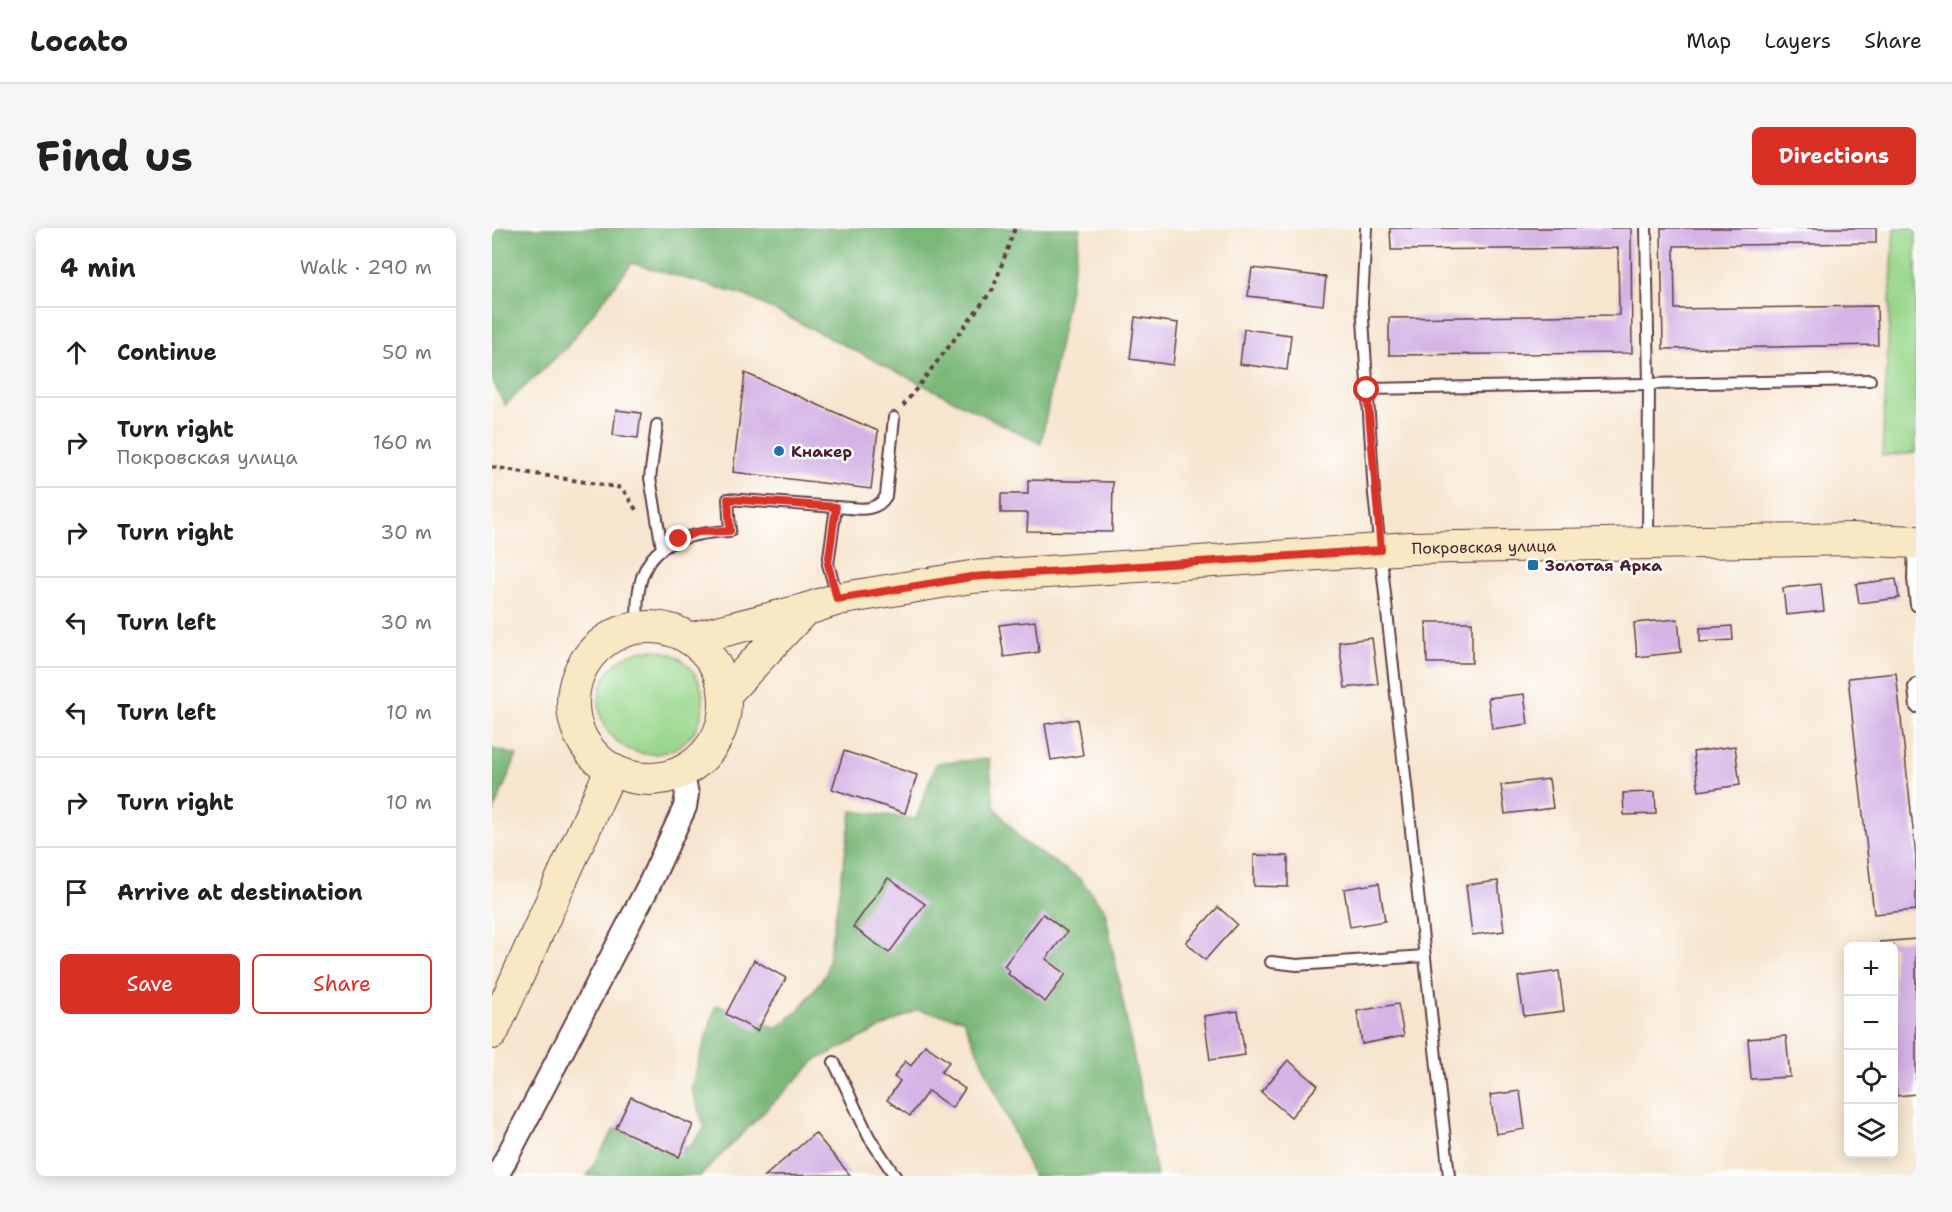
<!DOCTYPE html>
<html lang="en">
<head>
<meta charset="utf-8">
<style>
	:root { --surface:#fff; --page:#f6f6f6; --text:#202124; --muted:#757577; --line:#e0e0e0; --accent:#d93025 }
	body { margin:0; font-family:"Shantell Sans",sans-serif; background:var(--page); color:var(--text) }
	.controls { position:absolute; right:18px; bottom:18px; display:grid; overflow:hidden; border-radius:9px; box-shadow:0 3px 15px #0003 }
	.controls button { width:54px; height:54px; display:grid; place-items:center; padding:0; border:0; border-bottom:2px solid var(--line); background:var(--surface); color:var(--text); font:30px sans-serif }
	.stop { position:absolute; width:18px; height:18px; margin:-14px; border:4px solid #d93025; border-radius:50%; background:#fff }
	.stop.end { background:#d93025; border-color:#fff; box-shadow:0 2px 6px #0008 }
	.list { margin:0; padding:0; list-style:none }
	h2 { display:flex; justify-content:space-between; align-items:center; height:78px; margin:0; padding:0 24px; font-size:26px }
	h2 small { font-size:20px; font-weight:400; color:var(--muted) }
	.list li { display:grid; grid-template-columns:39px 1fr auto; gap:18px; align-items:center; box-sizing:border-box; height:90px; padding:0 24px; border-top:2px solid var(--line) }
	.list b { display:block; font-size:22px; white-space:nowrap }
	.list p { margin:0; font-size:20px; white-space:nowrap; color:var(--muted) }
	.list em { font-size:20px; font-style:normal; color:var(--muted) }
	.actions { display:flex; gap:12px; padding:18px 24px }
	.actions a { flex:1; padding:14px 0; border:2px solid var(--accent); border-radius:9px; text-align:center; font-size:21px; color:var(--accent) }
	.actions .main { background:var(--accent); color:#fff }
	.icon { flex:none; width:33px; height:33px; fill:none; stroke:currentColor; stroke-width:2; stroke-linecap:round; stroke-linejoin:round }
	.map { position:relative; flex:none; width:1424px; height:948px; overflow:hidden; border-radius:9px }
	header { display:flex; align-items:center; gap:36px; box-sizing:border-box; height:84px; padding:0 30px; background:var(--surface); border-bottom:2px solid var(--line) }
	header strong { font-size:28px }
	nav { display:flex; gap:33px; margin-inline-start:auto; font-size:21px }
	.intro { display:flex; align-items:center; justify-content:space-between; box-sizing:border-box; height:144px; padding:0 36px }
	h1 { margin:0; font-size:42px }
	.button { padding:15px 27px; border-radius:9px; background:var(--accent); color:#fff; font-size:21px; font-weight:700 }
	main { display:flex; gap:36px; padding:0 36px }
	aside { flex:1; background:var(--surface); border-radius:9px; box-shadow:0 3px 15px #0003 }
	.map>svg:first-child { display:block }
	.green { fill:#99d78c; stroke:#727b5c; stroke-width:1.5 }
	.forest { fill:#7ab878; stroke:#626c52; stroke-width:1.5 }
	.building { fill:#d4b4e5 }
	.lines { fill:none; stroke-linecap:round; stroke-linejoin:round }
	.lane-casing { stroke:#643d44; stroke-width:14 }
	.street-casing { stroke:#643d44; stroke-width:26 }
	.secondary-casing { stroke:#643d44; stroke-width:34 }
	.path { stroke:#643d44; stroke-width:4; stroke-dasharray:4.5 4.5; stroke-linecap:butt }
	.lane { stroke:#fff; stroke-width:10 }
	.street { stroke:#fff; stroke-width:22 }
	.secondary { stroke:#f8e8c3; stroke-width:32 }
	.route { stroke:#d93025; stroke-width:8 }
	.poi-dot { fill:#1f6fb2; stroke:#fff; stroke-width:2 }
	.labels { text-anchor:middle; stroke-width:5; stroke-linejoin:round; paint-order:stroke }
	.poi-label { font-size:16px; font-weight:bold; fill:#4a1f2b; stroke:#fff; text-anchor:start }
	.street-label { font-size:16px; fill:#4a1f2b; stroke:#fff }
</style>
</head>
<body>
<header>
<strong>Locato</strong>
<nav><a>Map</a><a>Layers</a><a>Share</a></nav>
</header>
<div class="intro"><h1>Find us</h1><a class="button">Directions</a></div>
<main>
<aside>
<h2>4 min<small>Walk · 290 m</small></h2>
<ul class="list">
<li><svg class="icon" aria-label="ahead" viewBox="0 0 24 24"><path d="M12 20V5M6 11l6-6 6 6"/></svg><div><b>Continue</b></div><em>50 m</em></li>
<li><svg class="icon" aria-label="right" viewBox="0 0 24 24"><path d="M7 20v-9h11M14 6l5 5-5 5"/></svg><div><b>Turn right</b><p>Покровская улица</p></div><em>160 m</em></li>
<li><svg class="icon" aria-label="right" viewBox="0 0 24 24"><path d="M7 20v-9h11M14 6l5 5-5 5"/></svg><div><b>Turn right</b></div><em>30 m</em></li>
<li><svg class="icon" aria-label="left" viewBox="0 0 24 24"><path d="M17 20v-9H6M10 6l-5 5 5 5"/></svg><div><b>Turn left</b></div><em>30 m</em></li>
<li><svg class="icon" aria-label="left" viewBox="0 0 24 24"><path d="M17 20v-9H6M10 6l-5 5 5 5"/></svg><div><b>Turn left</b></div><em>10 m</em></li>
<li><svg class="icon" aria-label="right" viewBox="0 0 24 24"><path d="M7 20v-9h11M14 6l5 5-5 5"/></svg><div><b>Turn right</b></div><em>10 m</em></li>
<li><svg class="icon" aria-label="arrive" viewBox="0 0 24 24"><path d="M6 21V4h12l-3 4 3 4H6"/></svg><div><b>Arrive at destination</b></div></li>
</ul>
<div class="actions"><a class="main">Save</a><a>Share</a></div>
</aside>
<div class="map">
<svg width="1424" height="948" viewBox="0 0 1424 948">
	<rect width="100%" height="100%" fill="#fff"/>
	<filter id="ink" filterUnits="userSpaceOnUse"><feTurbulence type="fractalNoise" baseFrequency=".0167" numOctaves="2"/><feDisplacementMap in="SourceGraphic" scale="12" xChannelSelector="R" yChannelSelector="G"/><feConvolveMatrix kernelMatrix="1 2 1 2 8 2 1 2 1" color-interpolation-filters="sRGB"/></filter>
	<filter id="wash" filterUnits="userSpaceOnUse"><feTurbulence type="fractalNoise" baseFrequency=".008" numOctaves="4" result="noise"/><feDisplacementMap in="SourceGraphic" scale="24" xChannelSelector="R" yChannelSelector="G"/><feGaussianBlur stdDeviation="1.35" result="paint"/><feColorMatrix in="noise" values="0 0 0 0 0 0 0 0 0 0 0 0 0 0 0 0 0 1.4 0 .05"/><feComposite in="paint" operator="in"/></filter>
	<g filter="url(#wash)">
		<rect width="100%" height="100%" fill="#f6e5cf"/>
		<g class="green">
			<path d="M 1402,0 L 1424,0 L 1424,225 L 1390,228 Z"/>
			<circle cx="159" cy="474" r="52"/>
		</g>
		<g class="forest">
			<path d="M 0,0 L 589,0 L 549,216 L 254,68 L 140,35 L 74,120 L 13,177 L 0,152 Z"/>
			<path d="M 0,521 L 25,527 L 0,587 Z"/>
			<path d="M 497,531 L 502,578 L 531,614 L 588,651 L 613,682 L 665,948 L 541,948 L 471,791 L 425,782 L 324,832 L 208,948 L 95,948 L 122,901 L 196,920 L 213,900 L 199,859 L 224,777 L 285,800 L 307,782 L 334,746 L 360,583 L 424,591 L 444,535 Z"/>
		</g>
		<g id="blocks">
			<g class="building">
				<path d="M 898,0 L 1139,0 L 1140,125 L 897,127 L 897,90 L 1127,87 L 1126,20 L 899,22 Z"/>
				<path d="M 1169,0 L 1384,0 L 1384,15 L 1182,18 L 1183,81 L 1385,78 L 1386,117 L 1171,121 Z"/>
				<path d="M 760,40 L 834,49 L 831,77 L 756,68 Z"/>
				<path d="M 643,89 L 686,95 L 681,137 L 638,131 Z"/>
				<path d="M 752,101 L 799,107 L 795,142 L 748,136 Z"/>
				<path d="M 253,145 L 386,203 L 379,261 L 241,244 Z"/>
				<path d="M 124,182 L 149,185 L 146,210 L 121,207 Z"/>
				<path d="M 536,252 L 621,254 L 620,304 L 535,303 L 536,285 L 509,285 L 509,266 L 536,266 Z"/>
				<path d="M 1404,351 L 1407,370 L 1367,375 L 1364,356 Z"/>
				<path d="M 1329,356 L 1332,383 L 1294,387 L 1291,360 Z"/>
				<path d="M 1186,391 L 1189,424 L 1145,429 L 1142,395 Z"/>
				<path d="M 543,393 L 547,424 L 512,429 L 507,397 Z"/>
				<path d="M 934,394 L 980,394 L 980,435 L 935,435 Z"/>
				<path d="M 1240,398 L 1241,412 L 1208,414 L 1208,400 Z"/>
				<path d="M 880,410 L 886,456 L 853,460 L 847,414 Z"/>
				<path d="M 1404,445 L 1424,629 L 1424,682 L 1382,686 L 1356,450 Z"/>
				<path d="M 1032,466 L 1036,496 L 1000,501 L 996,470 Z"/>
				<path d="M 585,491 L 591,527 L 559,532 L 553,496 Z"/>
				<path d="M 1243,518 L 1248,557 L 1207,563 L 1201,524 Z"/>
				<path d="M 352,523 L 425,547 L 413,585 L 340,561 Z"/>
				<path d="M 1057,551 L 1061,580 L 1013,586 L 1009,557 Z"/>
				<path d="M 1163,564 L 1164,586 L 1132,587 L 1131,565 Z"/>
				<path d="M 762,627 L 796,628 L 796,659 L 762,658 Z"/>
				<path d="M 396,650 L 433,676 L 397,725 L 361,699 Z"/>
				<path d="M 1006,653 L 1012,703 L 980,707 L 974,657 Z"/>
				<path d="M 887,655 L 893,693 L 858,699 L 852,661 Z"/>
				<path d="M 726,679 L 745,696 L 713,732 L 694,714 Z"/>
				<path d="M 551,686 L 575,704 L 554,731 L 574,746 L 553,774 L 516,746 L 518,743 L 512,738 Z"/>
				<path d="M 1424,711 L 1424,866 L 1405,868 L 1402,836 L 1402,718 L 1389,718 L 1388,714 Z"/>
				<path d="M 262,732 L 294,750 L 265,803 L 234,786 Z"/>
				<path d="M 1067,743 L 1072,783 L 1032,788 L 1026,749 Z"/>
				<path d="M 906,776 L 912,808 L 870,816 L 865,783 Z"/>
				<path d="M 746,783 L 753,827 L 718,832 L 712,788 Z"/>
				<path d="M 1294,808 L 1298,849 L 1259,851 L 1256,811 Z"/>
				<path d="M 433,817 L 457,834 L 449,844 L 473,861 L 460,880 L 436,863 L 418,888 L 395,872 L 408,853 L 402,849 L 413,833 L 419,838 Z"/>
				<path d="M 796,832 L 826,857 L 799,889 L 769,864 Z"/>
				<path d="M 1028,863 L 1033,901 L 1004,906 L 998,867 Z"/>
				<path d="M 139,869 L 201,897 L 187,929 L 124,900 Z"/>
				<path d="M 323,905 L 358,947 L 273,948 Z"/>
			</g>
		</g>
	</g>
	<g filter="url(#ink)">
		<use href="#blocks" fill-opacity="0" stroke="#643d44" stroke-width="1.5"/>
		<g class="lines">
			<g class="lane-casing">
				<g id="lane">
					<path d="M 874,0 L 870,75 L 882,266 L 957,948"/>
					<path d="M 1154,0 L 1157,155 L 1156,312"/>
					<path d="M 875,161 L 1378,152"/>
					<path d="M 165,197 L 158,250 L 170,320"/>
					<path d="M 344,279 C 363,280 384,286 394,268 L 402,190"/>
					<path d="M 1422,318 L 1421,351 L 1424,377"/>
					<path d="M 146,399 C 140,328 170,306 238,303 L 236,271 L 344,279 L 336,336 L 345,367"/>
					<path d="M 1424,456 L 1422,459 L 1424,479"/>
					<path d="M 779,734 L 805,737 L 932,728"/>
					<path d="M 342,834 L 377,909 L 403,948"/>
				</g>
			</g>
			<g class="street-casing">
				<path id="street" d="M 5,948 L 157,657 L 193,579 L 195,566 L 190,544"/>
			</g>
			<g class="secondary-casing">
				<g id="secondary">
					<circle cx="157" cy="475" r="76"/>
					<path id="s1" d="M 198,411 L 312,382 L 346,371 L 479,349 L 918,320 L 1359,311 L 1424,314"/>
					<path d="M 233,466 L 312,382"/>
					<path d="M 0,805 L 119,542"/>
				</g>
			</g>
			<g class="path">
				<path d="M 411,178 L 501,61 L 523,0"/>
				<path d="M 0,239 L 130,260 L 146,285"/>
			</g>
			<use href="#lane" class="lane"/>
			<use href="#street" class="street"/>
			<use href="#secondary" class="secondary"/>
		</g>
	</g>
	<g class="lines" filter="url(#ink)">
		<path class="route" d="M 187,311 L 206,304 L 238,303 L 236,271 L 344,279 L 336,336 L 345,371 L 479,349 L 889,322 L 875,162"/>
	</g>
	<g class="poi-dot">
		<circle cx="287" cy="223" r="6"/>
		<rect x="1035" y="331" width="12" height="12" rx="3"/>
	</g>
	<g class="labels">
		<g class="poi-label">
			<text x="299" y="229">Кнакер</text>
			<text x="1053" y="343">Золотая Арка</text>
		</g>
		<g class="street-label">
			<text dy="6" stroke="none"><textPath href="#s1" startOffset="802">Покровская улица</textPath></text>
		</g>
	</g>
</svg>
<div class="controls">
<button>+</button>
<button>−</button>
<button><svg class="icon" aria-label="locate" viewBox="0 0 24 24"><circle cx="12" cy="12" r="6"/><path d="M12 2v4M12 18v4M2 12h4M18 12h4"/></svg></button>
<button><svg class="icon" aria-label="layers" viewBox="0 0 24 24"><path d="M12 4l9 5-9 5-9-5zM3 14l9 5 9-5"/></svg></button>
</div>
<div class="stop" style="left:875px;top:162px"></div>
<div class="stop end" style="left:187px;top:311px"></div>
</div>
</main>
</body>
</html>
